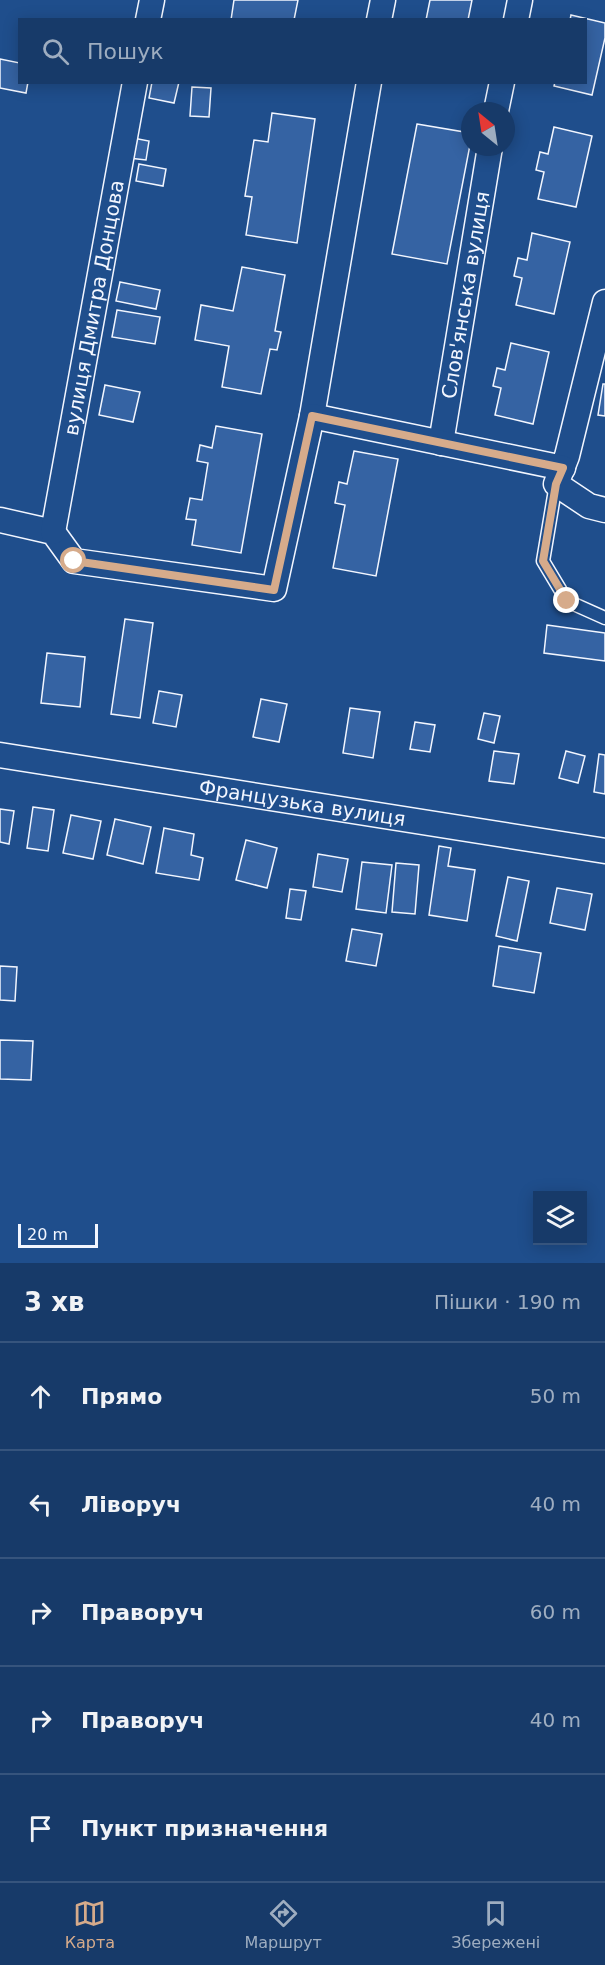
<!DOCTYPE html>
<html lang="uk">
<head>
<meta charset="utf-8">
<style>
	:root { --surface:#173a69; --page:#244571; --text:#f1f3f6; --muted:#9eadc0; --line:#36547d; --accent:#d6ab8b }
	body { margin:0; font-family:"DejaVu Sans",sans-serif; background:var(--page); color:var(--text) }
	.controls { position:absolute; right:18px; bottom:18px; display:grid; overflow:hidden; border-radius:0px; box-shadow:0 3px 15px #0003 }
	.controls button { width:54px; height:54px; display:grid; place-items:center; padding:0; border:0; border-bottom:2px solid var(--line); background:var(--surface); color:var(--text); font:30px sans-serif }
	.compass { position:absolute; left:461px; top:102px; width:54px; height:54px; border-radius:50%; background:var(--surface); box-shadow:0 3px 15px #0003; rotate:330deg }
	.scale { position:absolute; left:18px; bottom:15px; width:80px; box-sizing:border-box; padding-left:6px; border:3px solid #f2f6ff; border-top:0; font-size:16px; line-height:21px; white-space:nowrap; color:#f2f6ff; -webkit-text-stroke:4px #1f4e8c; paint-order:stroke }
	.stop { position:absolute; width:18px; height:18px; margin:-14px; border:4px solid #d6ab8b; border-radius:50%; background:#fff }
	.stop.end { background:#d6ab8b; border-color:#fff; box-shadow:0 2px 6px #0008 }
	.list { margin:0; padding:0; list-style:none }
	h2 { display:flex; justify-content:space-between; align-items:center; height:78px; margin:0; padding:0 24px; font-size:26px }
	h2 small { font-size:20px; font-weight:400; color:var(--muted) }
	.list li { display:grid; grid-template-columns:39px 1fr auto; gap:18px; align-items:center; box-sizing:border-box; height:108px; padding:0 24px; border-top:2px solid var(--line) }
	.list b { display:block; font-size:22px; white-space:nowrap }
	.list em { font-size:20px; font-style:normal; color:var(--muted) }
	.icon { flex:none; width:33px; height:33px; fill:none; stroke:currentColor; stroke-width:2; stroke-linecap:round; stroke-linejoin:round }
	.map { position:relative; flex:none; width:605px; height:1263px; overflow:hidden }
	.search { position:absolute; background:var(--surface); box-shadow:0 3px 15px #0003; left:18px; right:18px; top:18px; height:66px; display:flex; align-items:center; gap:15px; box-sizing:border-box; padding:0 21px; border-radius:0px; color:var(--muted); font-size:22px }
	.sheet { height:618px; background:var(--surface) }
	nav { display:flex; justify-content:space-around; align-items:center; box-sizing:border-box; height:84px; border-top:2px solid var(--line); background:var(--surface); font-size:16px; color:var(--muted) }
	nav a { display:grid; justify-items:center; gap:3px }
	nav .on { color:var(--accent) }
	.map>svg:first-child { display:block }
	.building { fill:#3563a3; stroke:#f2f6ff; stroke-width:1.5 }
	.lines { fill:none; stroke-linecap:round; stroke-linejoin:round }
	.lane-casing { stroke:#f2f6ff; stroke-width:15 }
	.street-casing { stroke:#f2f6ff; stroke-width:27 }
	.lane { stroke:#1f4e8c; stroke-width:12 }
	.street { stroke:#1f4e8c; stroke-width:24 }
	.route { stroke:#d6ab8b; stroke-width:8 }
	.labels { text-anchor:middle; stroke-width:4.5; stroke-linejoin:round; paint-order:stroke }
	.street-label { font-size:20px; fill:#f2f6ff; stroke:#1f4e8c }
</style>
</head>
<body>
<div class="map">
<svg width="605" height="1263" viewBox="0 0 605 1263">
	<rect width="100%" height="100%" fill="#1f4e8c"/>
	<g class="building">
		<path d="M 234,0 L 298,0 L 294,20 L 231,20 Z"/>
		<path d="M 430,0 L 472,0 L 468,20 L 426,20 Z"/>
		<path d="M 571,15 L 605,23 L 605,38 L 592,95 L 554,86 L 555,82 L 586,82 L 586,20 L 570,20 Z"/>
		<path d="M 0,59 L 20,63 L 20,82 L 28,82 L 26,93 L 0,88 Z"/>
		<path d="M 152,82 L 179,82 L 174,103 L 149,98 Z"/>
		<path d="M 192,87 L 211,88 L 209,117 L 190,116 Z"/>
		<path d="M 272,113 L 315,119 L 297,243 L 246,235 L 252,197 L 245,196 L 254,140 L 268,142 Z"/>
		<path d="M 417,124 L 470,133 L 470,145 L 447,264 L 392,254 Z"/>
		<path d="M 554,127 L 592,136 L 576,207 L 538,199 L 544,172 L 536,170 L 540,152 L 548,154 Z"/>
		<path d="M 133,138 L 149,141 L 146,160 L 129,158 Z"/>
		<path d="M 139,164 L 166,169 L 163,186 L 136,181 Z"/>
		<path d="M 532,233 L 570,242 L 554,314 L 516,305 L 522,278 L 514,276 L 518,258 L 527,260 Z"/>
		<path d="M 242,267 L 285,275 L 275,331 L 281,332 L 277,350 L 270,349 L 261,394 L 222,387 L 229,346 L 195,340 L 201,305 L 233,311 Z"/>
		<path d="M 120,282 L 160,290 L 156,309 L 116,301 Z"/>
		<path d="M 117,310 L 160,317 L 155,344 L 112,337 Z"/>
		<path d="M 511,343 L 549,352 L 533,424 L 495,415 L 501,388 L 493,386 L 497,368 L 505,370 Z"/>
		<path d="M 603,384 L 605,384 L 605,416 L 598,415 Z"/>
		<path d="M 105,385 L 140,392 L 133,422 L 99,415 Z"/>
		<path d="M 216,426 L 262,434 L 241,553 L 192,545 L 196,520 L 186,519 L 190,498 L 202,500 L 208,463 L 197,461 L 200,445 L 212,448 Z"/>
		<path d="M 354,451 L 398,459 L 376,576 L 333,568 L 345,505 L 335,503 L 339,482 L 347,484 Z"/>
		<path d="M 125,619 L 153,623 L 140,718 L 111,714 Z"/>
		<path d="M 547,625 L 605,633 L 605,661 L 544,653 Z"/>
		<path d="M 47,653 L 85,657 L 80,707 L 41,703 Z"/>
		<path d="M 159,691 L 182,695 L 176,727 L 153,723 Z"/>
		<path d="M 261,699 L 287,704 L 279,742 L 253,737 Z"/>
		<path d="M 350,708 L 380,712 L 373,758 L 343,753 Z"/>
		<path d="M 484,713 L 500,716 L 494,743 L 478,739 Z"/>
		<path d="M 415,722 L 435,725 L 430,752 L 410,749 Z"/>
		<path d="M 494,751 L 519,754 L 514,784 L 489,781 Z"/>
		<path d="M 566,751 L 585,756 L 578,783 L 559,778 Z"/>
		<path d="M 599,754 L 605,755 L 605,794 L 594,792 Z"/>
		<path d="M 33,807 L 54,810 L 48,851 L 27,848 Z"/>
		<path d="M 0,809 L 14,811 L 9,844 L 0,842 Z"/>
		<path d="M 71,815 L 101,821 L 93,859 L 63,853 Z"/>
		<path d="M 115,819 L 151,827 L 143,864 L 107,855 Z"/>
		<path d="M 164,828 L 194,834 L 191,855 L 203,858 L 199,880 L 156,873 Z"/>
		<path d="M 246,840 L 277,848 L 267,888 L 236,880 Z"/>
		<path d="M 439,846 L 451,848 L 448,866 L 475,870 L 467,921 L 429,915 Z"/>
		<path d="M 318,854 L 348,859 L 342,892 L 313,887 Z"/>
		<path d="M 362,862 L 392,865 L 386,913 L 356,909 Z"/>
		<path d="M 396,863 L 419,865 L 415,914 L 392,912 Z"/>
		<path d="M 508,877 L 529,881 L 517,941 L 496,936 Z"/>
		<path d="M 557,888 L 592,894 L 585,930 L 550,923 Z"/>
		<path d="M 290,889 L 306,891 L 301,920 L 286,918 Z"/>
		<path d="M 352,929 L 382,934 L 376,966 L 346,961 Z"/>
		<path d="M 499,946 L 541,953 L 534,993 L 493,986 Z"/>
		<path d="M 0,966 L 17,967 L 15,1001 L 0,1000 Z"/>
		<path d="M 0,1040 L 33,1041 L 31,1080 L 0,1079 Z"/>
	</g>
	<g class="lines">
		<g class="lane-casing">
			<path id="lane" d="M 556,484 L 543,561 L 567,601 L 605,618"/>
		</g>
		<g class="street-casing">
			<g id="street">
				<path d="M 148,20 L 152,0"/>
				<path d="M 379,20 L 383,0"/>
				<path d="M 516,20 L 520,0"/>
				<path d="M 496,111 L 502,82"/>
				<path d="M 605,302 L 567,456 L 556,484 L 589,506 L 605,510"/>
				<path d="M 312,416 L 369,82"/>
				<path id="s1" d="M 441,443 L 490,147"/>
				<path d="M 0,520 L 53,532 L 74,561 L 274,589 L 312,416 L 563,468"/>
				<path id="s2" d="M 53,532 L 135,82"/>
				<path id="s3" d="M 0,755 L 605,851"/>
			</g>
		</g>
		<use href="#lane" class="lane"/>
		<use href="#street" class="street"/>
	</g>
	<g class="lines">
		<path class="route" d="M 74,561 L 274,590 L 312,416 L 563,468 L 556,484 L 543,561 L 567,601"/>
	</g>
	<g class="labels">
		<g class="street-label">
			<text dy="7" stroke="none"><textPath href="#s1" startOffset="150">Слов'янська вулиця</textPath></text>
			<text dy="7" stroke="none"><textPath href="#s2" startOffset="228">вулиця Дмитра Донцова</textPath></text>
			<text dy="7" stroke="none"><textPath href="#s3" startOffset="306">Французька вулиця</textPath></text>
		</g>
	</g>
</svg>
<div class="controls">
<button><svg class="icon" aria-label="layers" viewBox="0 0 24 24"><path d="M12 4l9 5-9 5-9-5zM3 14l9 5 9-5"/></svg></button>
</div>
<svg class="compass" viewBox="-18 -18 36 36"><path d="M0-13l5 13h-10z" fill="#e53935"/><path d="M0 13l5-13h-10z" fill="#9eadc0"/></svg>
<div class="scale">20 m</div>
<div class="stop" style="left:74px;top:561px"></div>
<div class="stop end" style="left:567px;top:601px"></div>
<div class="search"><svg class="icon" aria-label="search" viewBox="0 0 24 24"><circle cx="10" cy="10" r="6"/><path d="M15 15l6 6"/></svg>Пошук</div>
</div>
<section class="sheet">
<h2>3 хв<small>Пішки · 190 m</small></h2>
<ul class="list">
<li><svg class="icon" aria-label="ahead" viewBox="0 0 24 24"><path d="M12 20V5M6 11l6-6 6 6"/></svg><div><b>Прямо</b></div><em>50 m</em></li>
<li><svg class="icon" aria-label="left" viewBox="0 0 24 24"><path d="M17 20v-9H6M10 6l-5 5 5 5"/></svg><div><b>Ліворуч</b></div><em>40 m</em></li>
<li><svg class="icon" aria-label="right" viewBox="0 0 24 24"><path d="M7 20v-9h11M14 6l5 5-5 5"/></svg><div><b>Праворуч</b></div><em>60 m</em></li>
<li><svg class="icon" aria-label="right" viewBox="0 0 24 24"><path d="M7 20v-9h11M14 6l5 5-5 5"/></svg><div><b>Праворуч</b></div><em>40 m</em></li>
<li><svg class="icon" aria-label="arrive" viewBox="0 0 24 24"><path d="M6 21V4h12l-3 4 3 4H6"/></svg><div><b>Пункт призначення</b></div></li>
</ul>
</section>
<nav>
<a class="on"><svg class="icon" aria-label="map" viewBox="0 0 24 24"><path d="M3 6l6-2 6 2 6-2v14l-6 2-6-2-6 2zM9 4v14M15 6v14"/></svg>Карта</a>
<a><svg class="icon" aria-label="directions" viewBox="0 0 24 24"><path d="M12 3l9 9-9 9-9-9zM9 14v-3h6M13 9l2 2-2 2"/></svg>Маршрут</a>
<a><svg class="icon" aria-label="saved" viewBox="0 0 24 24"><path d="M7 4h10v16l-5-4-5 4z"/></svg>Збережені</a>
</nav>
</body>
</html>
